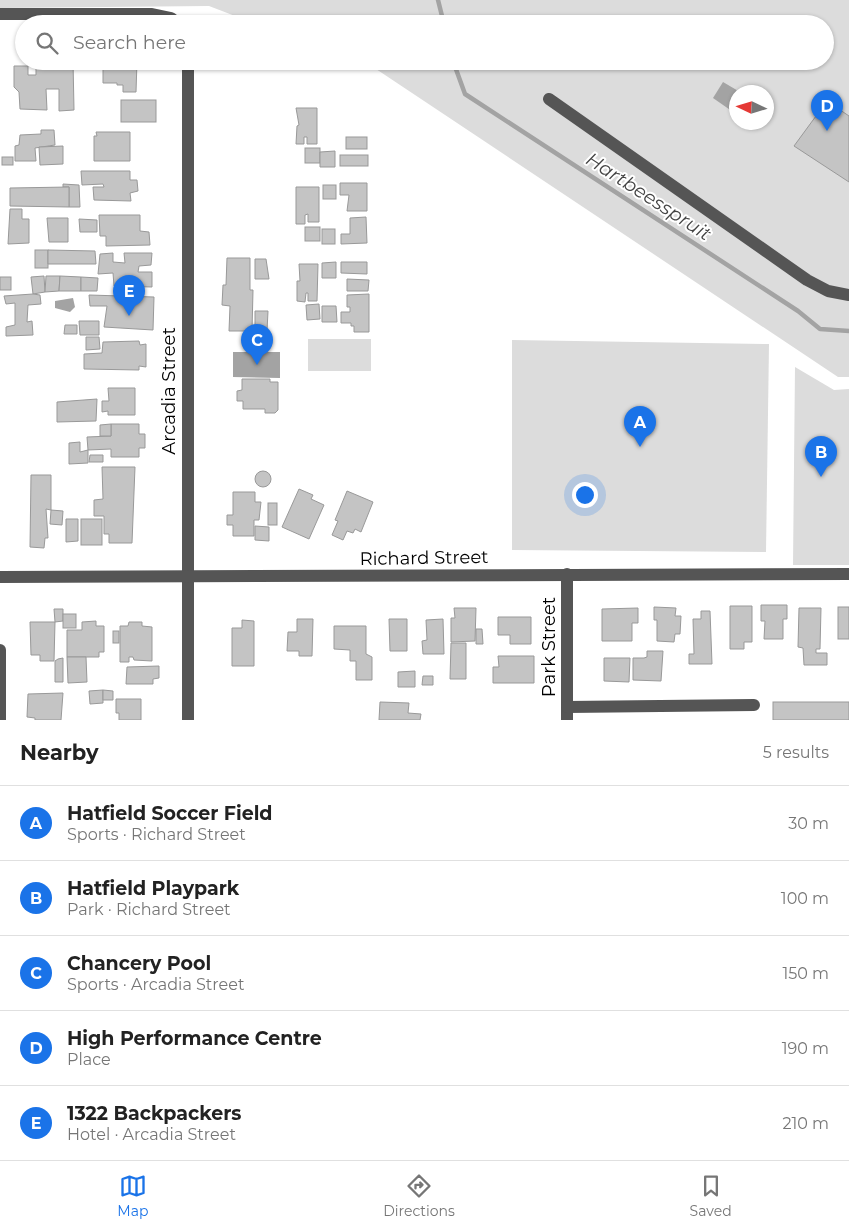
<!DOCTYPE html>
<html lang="en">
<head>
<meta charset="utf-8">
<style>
	:root { --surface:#fff; --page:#f2f2f2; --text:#222; --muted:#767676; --line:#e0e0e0; --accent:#1a73e8 }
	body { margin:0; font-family:Montserrat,sans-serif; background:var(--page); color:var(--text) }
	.compass { position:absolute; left:729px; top:85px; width:45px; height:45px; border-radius:50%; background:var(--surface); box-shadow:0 1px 4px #0004; rotate:274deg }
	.you { position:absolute; left:584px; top:494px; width:18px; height:18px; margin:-12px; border:4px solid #fff; border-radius:50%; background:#1a73e8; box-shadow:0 0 0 8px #1a73e833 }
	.badge { display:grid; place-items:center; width:32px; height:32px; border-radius:50%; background:var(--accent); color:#fff; font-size:16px; font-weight:700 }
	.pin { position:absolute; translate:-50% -41px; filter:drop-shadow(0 1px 2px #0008) }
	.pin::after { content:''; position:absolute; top:26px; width:18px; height:15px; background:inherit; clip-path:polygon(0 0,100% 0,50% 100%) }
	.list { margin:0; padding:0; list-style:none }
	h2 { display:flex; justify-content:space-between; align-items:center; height:65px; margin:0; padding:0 20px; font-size:21px }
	h2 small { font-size:16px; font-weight:400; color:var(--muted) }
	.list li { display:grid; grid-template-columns:32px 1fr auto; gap:15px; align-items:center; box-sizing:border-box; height:75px; padding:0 20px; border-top:1px solid var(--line) }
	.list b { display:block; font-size:19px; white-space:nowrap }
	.list p { margin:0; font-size:16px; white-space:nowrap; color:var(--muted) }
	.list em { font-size:16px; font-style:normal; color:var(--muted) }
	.icon { flex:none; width:28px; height:28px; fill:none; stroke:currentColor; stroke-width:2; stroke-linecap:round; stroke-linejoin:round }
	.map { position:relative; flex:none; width:849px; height:720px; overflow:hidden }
	.search { position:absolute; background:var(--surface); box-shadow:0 1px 4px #0004; left:15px; right:15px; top:15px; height:55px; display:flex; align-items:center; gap:12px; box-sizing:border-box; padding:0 18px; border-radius:28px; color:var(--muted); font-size:19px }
	.sheet { height:440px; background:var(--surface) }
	nav { display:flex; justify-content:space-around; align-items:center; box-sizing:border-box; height:70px; border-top:1px solid var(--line); background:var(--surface); font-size:14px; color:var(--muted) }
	nav a { display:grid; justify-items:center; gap:2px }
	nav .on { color:var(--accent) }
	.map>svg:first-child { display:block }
	.green { fill:#dcdcdc; fill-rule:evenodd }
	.water { fill:#a3a3a3 }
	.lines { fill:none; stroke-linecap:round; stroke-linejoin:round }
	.stream { stroke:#a3a3a3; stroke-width:4.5 }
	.building { fill:#c4c4c4; stroke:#999 }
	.minor { stroke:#555; stroke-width:12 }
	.labels { text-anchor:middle; stroke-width:4; stroke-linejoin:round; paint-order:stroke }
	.street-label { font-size:18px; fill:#000; stroke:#fff }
	.water-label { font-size:19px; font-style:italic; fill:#444; stroke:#fff }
</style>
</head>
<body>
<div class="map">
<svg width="849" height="720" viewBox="0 0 849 720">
	<rect width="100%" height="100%" fill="#fff"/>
	<g class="green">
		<path d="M 0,0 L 849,0 L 849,377 L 838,377 L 376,69 L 356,61 L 825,61 L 825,24 L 256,24 L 209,6 L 0,8 ZM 736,92 L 766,92 L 766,122 L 736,122 Z"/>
		<rect x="308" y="339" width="63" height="32"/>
		<path d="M 512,340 L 769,344 L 766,552 L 512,550 Z"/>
		<path d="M 795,367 L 834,390 L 849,389 L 849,565 L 793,565 Z"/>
	</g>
	<g class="water">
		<path d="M 723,82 L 740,92 L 736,92 L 736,114 L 713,98 Z"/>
		<path d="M 73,298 L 75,307 L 70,312 L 55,308 L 55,301 Z"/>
		<path d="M 233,352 L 280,352 L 280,378 L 233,377 Z"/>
	</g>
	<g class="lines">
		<g class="stream">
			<path d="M 438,0 L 444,24"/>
			<path d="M 453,61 L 465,94 L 798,311 L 820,329 L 849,331"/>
		</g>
	</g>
	<g class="building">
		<path d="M 36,61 L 73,61 L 74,110 L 59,111 L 59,89 L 46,89 L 47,110 L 20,109 L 19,92 L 14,87 L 14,66 L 28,66 L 28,75 L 36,75 Z"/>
		<path d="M 103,61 L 137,61 L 136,92 L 123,92 L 123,85 L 117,85 L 117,83 L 103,83 Z"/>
		<rect x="121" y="100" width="35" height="22"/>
		<path d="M 827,101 L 849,116 L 849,182 L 794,146 Z"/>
		<path d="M 296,108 L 317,108 L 317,144 L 307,144 L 307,137 L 304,137 L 304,144 L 296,144 L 297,126 L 299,125 Z"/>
		<path d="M 41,130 L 54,130 L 55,145 L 35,148 L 36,161 L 15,161 L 15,146 L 19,145 L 20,135 L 41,134 Z"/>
		<path d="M 96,132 L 130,132 L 130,161 L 94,161 L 94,136 L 97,136 Z"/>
		<rect x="346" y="137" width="21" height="12"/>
		<path d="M 63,146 L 63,164 L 40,165 L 39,147 Z"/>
		<rect x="305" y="148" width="15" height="15"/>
		<path d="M 335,151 L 335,167 L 320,167 L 320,152 Z"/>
		<rect x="340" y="155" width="28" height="11"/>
		<rect x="2" y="157" width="11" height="8"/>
		<path d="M 81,171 L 130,171 L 130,180 L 137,180 L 138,191 L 130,193 L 131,201 L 94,200 L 93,187 L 104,187 L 103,184 L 82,185 Z"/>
		<path d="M 340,183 L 367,183 L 367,211 L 347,211 L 349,195 L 340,195 Z"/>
		<path d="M 63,184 L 79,185 L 80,207 L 69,207 L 69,187 L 63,187 Z"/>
		<rect x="323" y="185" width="13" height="14"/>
		<path d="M 69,187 L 69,207 L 10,206 L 10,188 Z"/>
		<path d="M 296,187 L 319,187 L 319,222 L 308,222 L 308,214 L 305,215 L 305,224 L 296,224 Z"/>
		<path d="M 10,209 L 22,209 L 22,219 L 29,219 L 29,243 L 8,244 Z"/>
		<path d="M 99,215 L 140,215 L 140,231 L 149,232 L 150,245 L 106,246 L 106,236 L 100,236 Z"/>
		<path d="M 366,217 L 367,243 L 341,244 L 341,234 L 350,234 L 350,218 Z"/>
		<path d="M 47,218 L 68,218 L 68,242 L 49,242 Z"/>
		<path d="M 79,219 L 97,220 L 97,232 L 80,232 Z"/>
		<rect x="305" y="227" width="15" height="14"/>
		<rect x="322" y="229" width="13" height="15"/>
		<rect x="35" y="250" width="13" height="18"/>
		<path d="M 48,250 L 95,251 L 96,264 L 48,264 Z"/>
		<path d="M 113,253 L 113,262 L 125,263 L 124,253 L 152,253 L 151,265 L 139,266 L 138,272 L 152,272 L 152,287 L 114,286 L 113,273 L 98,274 L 100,254 Z"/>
		<path d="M 227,258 L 250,258 L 250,290 L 253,290 L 252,331 L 229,331 L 230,306 L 222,305 L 223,285 L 226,285 Z"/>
		<path d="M 255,259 L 266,259 L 269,279 L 255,279 Z"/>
		<path d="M 336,262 L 336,278 L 322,278 L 322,263 Z"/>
		<path d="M 341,262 L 367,262 L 367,274 L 341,273 Z"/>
		<path d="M 299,264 L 318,264 L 317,301 L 308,301 L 308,293 L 306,293 L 305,302 L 297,301 L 297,281 L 300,281 Z"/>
		<path d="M 44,276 L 45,292 L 33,294 L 31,277 Z"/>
		<path d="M 46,276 L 60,276 L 59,291 L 45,292 Z"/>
		<path d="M 60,276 L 81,277 L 81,291 L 59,291 Z"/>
		<rect x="0" y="277" width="11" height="13"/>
		<path d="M 81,277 L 98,278 L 97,291 L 81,291 Z"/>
		<path d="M 347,279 L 369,280 L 368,291 L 347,291 Z"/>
		<path d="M 33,294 L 40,295 L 41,304 L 28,305 L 27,322 L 32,321 L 33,335 L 6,336 L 6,327 L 15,325 L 15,303 L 6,304 L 4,296 Z"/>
		<path d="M 369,294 L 369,332 L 354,332 L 354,326 L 351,326 L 351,323 L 341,323 L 341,312 L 350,312 L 350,307 L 347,307 L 347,295 Z"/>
		<path d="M 89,295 L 154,297 L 153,330 L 104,327 L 107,306 L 90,306 Z"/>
		<path d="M 319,304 L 320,319 L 307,320 L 306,305 Z"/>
		<path d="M 322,306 L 336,306 L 337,322 L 322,322 Z"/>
		<path d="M 255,311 L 268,311 L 267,331 L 255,332 Z"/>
		<path d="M 79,321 L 99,321 L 99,335 L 80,335 Z"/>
		<path d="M 65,325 L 77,325 L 77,334 L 64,334 Z"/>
		<path d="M 86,337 L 99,337 L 100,349 L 86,350 Z"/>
		<path d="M 139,341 L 140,345 L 146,344 L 146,367 L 139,366 L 139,370 L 84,369 L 84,354 L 102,353 L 103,342 Z"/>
		<path d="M 242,379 L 270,379 L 270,382 L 278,382 L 278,410 L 275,413 L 265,413 L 265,409 L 243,409 L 243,401 L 237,401 L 237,391 L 242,390 Z"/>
		<path d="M 108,388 L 135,388 L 135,415 L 108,415 L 108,411 L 102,412 L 102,401 L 109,401 Z"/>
		<path d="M 97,399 L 96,421 L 57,422 L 57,402 Z"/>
		<path d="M 111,424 L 139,424 L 139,434 L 145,434 L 145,448 L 139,448 L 139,457 L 111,457 L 111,449 L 88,450 L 87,437 L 111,436 Z"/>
		<path d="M 111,424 L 111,436 L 100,436 L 100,425 Z"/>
		<path d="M 80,442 L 80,452 L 88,450 L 88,463 L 69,464 L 69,443 Z"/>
		<path d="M 90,455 L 103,455 L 103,462 L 89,462 Z"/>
		<path d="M 102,467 L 135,467 L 132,543 L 109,543 L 109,534 L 104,534 L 104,516 L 94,516 L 94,500 L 103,499 Z"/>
		<circle cx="263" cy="479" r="8"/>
		<path d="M 31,475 L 51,475 L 51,510 L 46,509 L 48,538 L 45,538 L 44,548 L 30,547 Z"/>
		<path d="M 299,489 L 313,495 L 311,499 L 324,505 L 309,539 L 282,527 Z"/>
		<path d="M 347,491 L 373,502 L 361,532 L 355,529 L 353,533 L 347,531 L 343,540 L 332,535 L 338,521 L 335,520 Z"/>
		<path d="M 233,492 L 255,492 L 255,502 L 261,502 L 259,520 L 254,520 L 254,536 L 233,536 L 233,525 L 227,525 L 227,515 L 233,515 Z"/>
		<rect x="268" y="503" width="9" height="22"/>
		<path d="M 51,510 L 63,511 L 62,525 L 50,524 Z"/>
		<path d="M 66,519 L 78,519 L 78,541 L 66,542 Z"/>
		<rect x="81" y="519" width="21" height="26"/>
		<path d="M 255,526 L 269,527 L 269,541 L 255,540 Z"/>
		<path d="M 761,605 L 787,605 L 787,619 L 783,619 L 783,639 L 764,639 L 765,621 L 761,621 Z"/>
		<path d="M 730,606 L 752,606 L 752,642 L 744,642 L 744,649 L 730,649 Z"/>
		<path d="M 654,607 L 676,608 L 675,616 L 681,616 L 680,634 L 675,634 L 674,642 L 657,641 L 657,620 L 654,620 Z"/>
		<rect x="838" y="607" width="11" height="32"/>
		<path d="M 454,608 L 476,608 L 475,641 L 451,642 L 451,618 L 455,618 Z"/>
		<path d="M 638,608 L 638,623 L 632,623 L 632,641 L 602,641 L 602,609 Z"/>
		<path d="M 799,608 L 821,608 L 820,649 L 816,649 L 816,653 L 827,653 L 827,665 L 804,665 L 803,648 L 798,647 Z"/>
		<path d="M 54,609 L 63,609 L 63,621 L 55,622 Z"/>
		<path d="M 701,611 L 710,611 L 712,664 L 689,664 L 689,654 L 694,654 L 693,619 L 701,619 Z"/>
		<rect x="63" y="614" width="13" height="14"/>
		<path d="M 498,617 L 531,617 L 531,644 L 510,644 L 510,635 L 498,635 Z"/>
		<path d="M 297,619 L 313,619 L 312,656 L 299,656 L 299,651 L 287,651 L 288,632 L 297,632 Z"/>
		<path d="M 389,619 L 407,619 L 407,651 L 390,651 Z"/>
		<path d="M 443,619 L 444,654 L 423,654 L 422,641 L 427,640 L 426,620 Z"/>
		<path d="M 242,620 L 254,621 L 254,666 L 232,666 L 232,628 L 242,628 Z"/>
		<path d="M 96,621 L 96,626 L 104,626 L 104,652 L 99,652 L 99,657 L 67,657 L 67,630 L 82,630 L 82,622 Z"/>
		<path d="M 30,622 L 55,622 L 54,661 L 40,661 L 40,655 L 31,655 Z"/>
		<path d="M 129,622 L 142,622 L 142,626 L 152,627 L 152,661 L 134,660 L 133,657 L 129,657 L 129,662 L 120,662 L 120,626 L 128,626 Z"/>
		<path d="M 334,626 L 366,626 L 366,654 L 372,657 L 372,680 L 356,680 L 356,661 L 350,661 L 350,650 L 334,649 Z"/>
		<path d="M 476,629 L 482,629 L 483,644 L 476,644 Z"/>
		<rect x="113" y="631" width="6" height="12"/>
		<path d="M 451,643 L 466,643 L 466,679 L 450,679 Z"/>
		<path d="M 647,651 L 663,651 L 661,681 L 633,680 L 633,658 L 644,658 L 647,657 Z"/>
		<path d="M 498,656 L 534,656 L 534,683 L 493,683 L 493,667 L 499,667 Z"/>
		<path d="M 67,657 L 86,657 L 87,682 L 68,683 Z"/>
		<path d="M 63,658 L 63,682 L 55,682 L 55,661 L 58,659 Z"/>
		<path d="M 604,658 L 630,658 L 629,682 L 604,681 Z"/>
		<path d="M 159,666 L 159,678 L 153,679 L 153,684 L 126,684 L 127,667 Z"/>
		<path d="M 415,671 L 415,687 L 398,687 L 398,672 Z"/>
		<path d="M 423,676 L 433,676 L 433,685 L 422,685 Z"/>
		<path d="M 103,690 L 103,703 L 90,704 L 89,691 Z"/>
		<path d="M 103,690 L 113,691 L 113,700 L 103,700 Z"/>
		<path d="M 63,693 L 61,720 L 35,720 L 35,718 L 27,717 L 28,694 Z"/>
		<path d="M 116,699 L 141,699 L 141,720 L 119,720 L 119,713 L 116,713 Z"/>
		<path d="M 380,702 L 409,703 L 408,713 L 421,714 L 420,720 L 379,720 Z"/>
		<rect x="773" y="702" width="76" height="18"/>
	</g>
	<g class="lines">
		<g class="minor">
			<path d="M 0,14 L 152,14 L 171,18 L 179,24"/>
			<path d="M 188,61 L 188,720"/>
			<path d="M 549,99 L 807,280 L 828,291 L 849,295"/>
			<path d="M 567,574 L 567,720"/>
			<path d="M 0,577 L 849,574"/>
			<path d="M 0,650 L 0,720"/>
			<path d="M 567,707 L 754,705"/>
		</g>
	</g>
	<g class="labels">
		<g class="street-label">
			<text transform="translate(169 391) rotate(-90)" y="6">Arcadia Street</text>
			<text transform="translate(424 558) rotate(-1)" y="6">Richard Street</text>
			<text transform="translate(549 647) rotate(-90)" y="6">Park Street</text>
		</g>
		<g class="water-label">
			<text transform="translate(649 196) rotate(33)" y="7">Hartbeesspruit</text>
		</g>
	</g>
</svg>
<svg class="compass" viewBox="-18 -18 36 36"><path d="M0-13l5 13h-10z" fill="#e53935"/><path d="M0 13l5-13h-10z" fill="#767676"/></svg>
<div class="you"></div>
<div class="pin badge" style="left:640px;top:447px">A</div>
<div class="pin badge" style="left:821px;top:477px">B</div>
<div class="pin badge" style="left:257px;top:365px">C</div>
<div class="pin badge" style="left:827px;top:131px">D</div>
<div class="pin badge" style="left:129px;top:316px">E</div>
<div class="search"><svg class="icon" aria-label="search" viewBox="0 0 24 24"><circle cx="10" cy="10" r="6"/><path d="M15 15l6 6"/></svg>Search here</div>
</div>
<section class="sheet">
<h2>Nearby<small>5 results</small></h2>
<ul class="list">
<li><span class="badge">A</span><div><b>Hatfield Soccer Field</b><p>Sports · Richard Street</p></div><em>30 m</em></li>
<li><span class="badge">B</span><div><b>Hatfield Playpark</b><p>Park · Richard Street</p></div><em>100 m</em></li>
<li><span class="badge">C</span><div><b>Chancery Pool</b><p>Sports · Arcadia Street</p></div><em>150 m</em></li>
<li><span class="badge">D</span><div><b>High Performance Centre</b><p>Place</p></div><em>190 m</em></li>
<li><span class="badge">E</span><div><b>1322 Backpackers</b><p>Hotel · Arcadia Street</p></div><em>210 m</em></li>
</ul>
</section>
<nav>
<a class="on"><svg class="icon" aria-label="map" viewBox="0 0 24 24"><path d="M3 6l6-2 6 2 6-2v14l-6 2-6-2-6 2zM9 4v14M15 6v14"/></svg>Map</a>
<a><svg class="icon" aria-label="directions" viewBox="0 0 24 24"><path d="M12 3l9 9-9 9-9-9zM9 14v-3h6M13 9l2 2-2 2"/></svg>Directions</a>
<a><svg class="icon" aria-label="saved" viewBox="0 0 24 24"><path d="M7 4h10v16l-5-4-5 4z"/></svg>Saved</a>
</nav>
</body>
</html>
